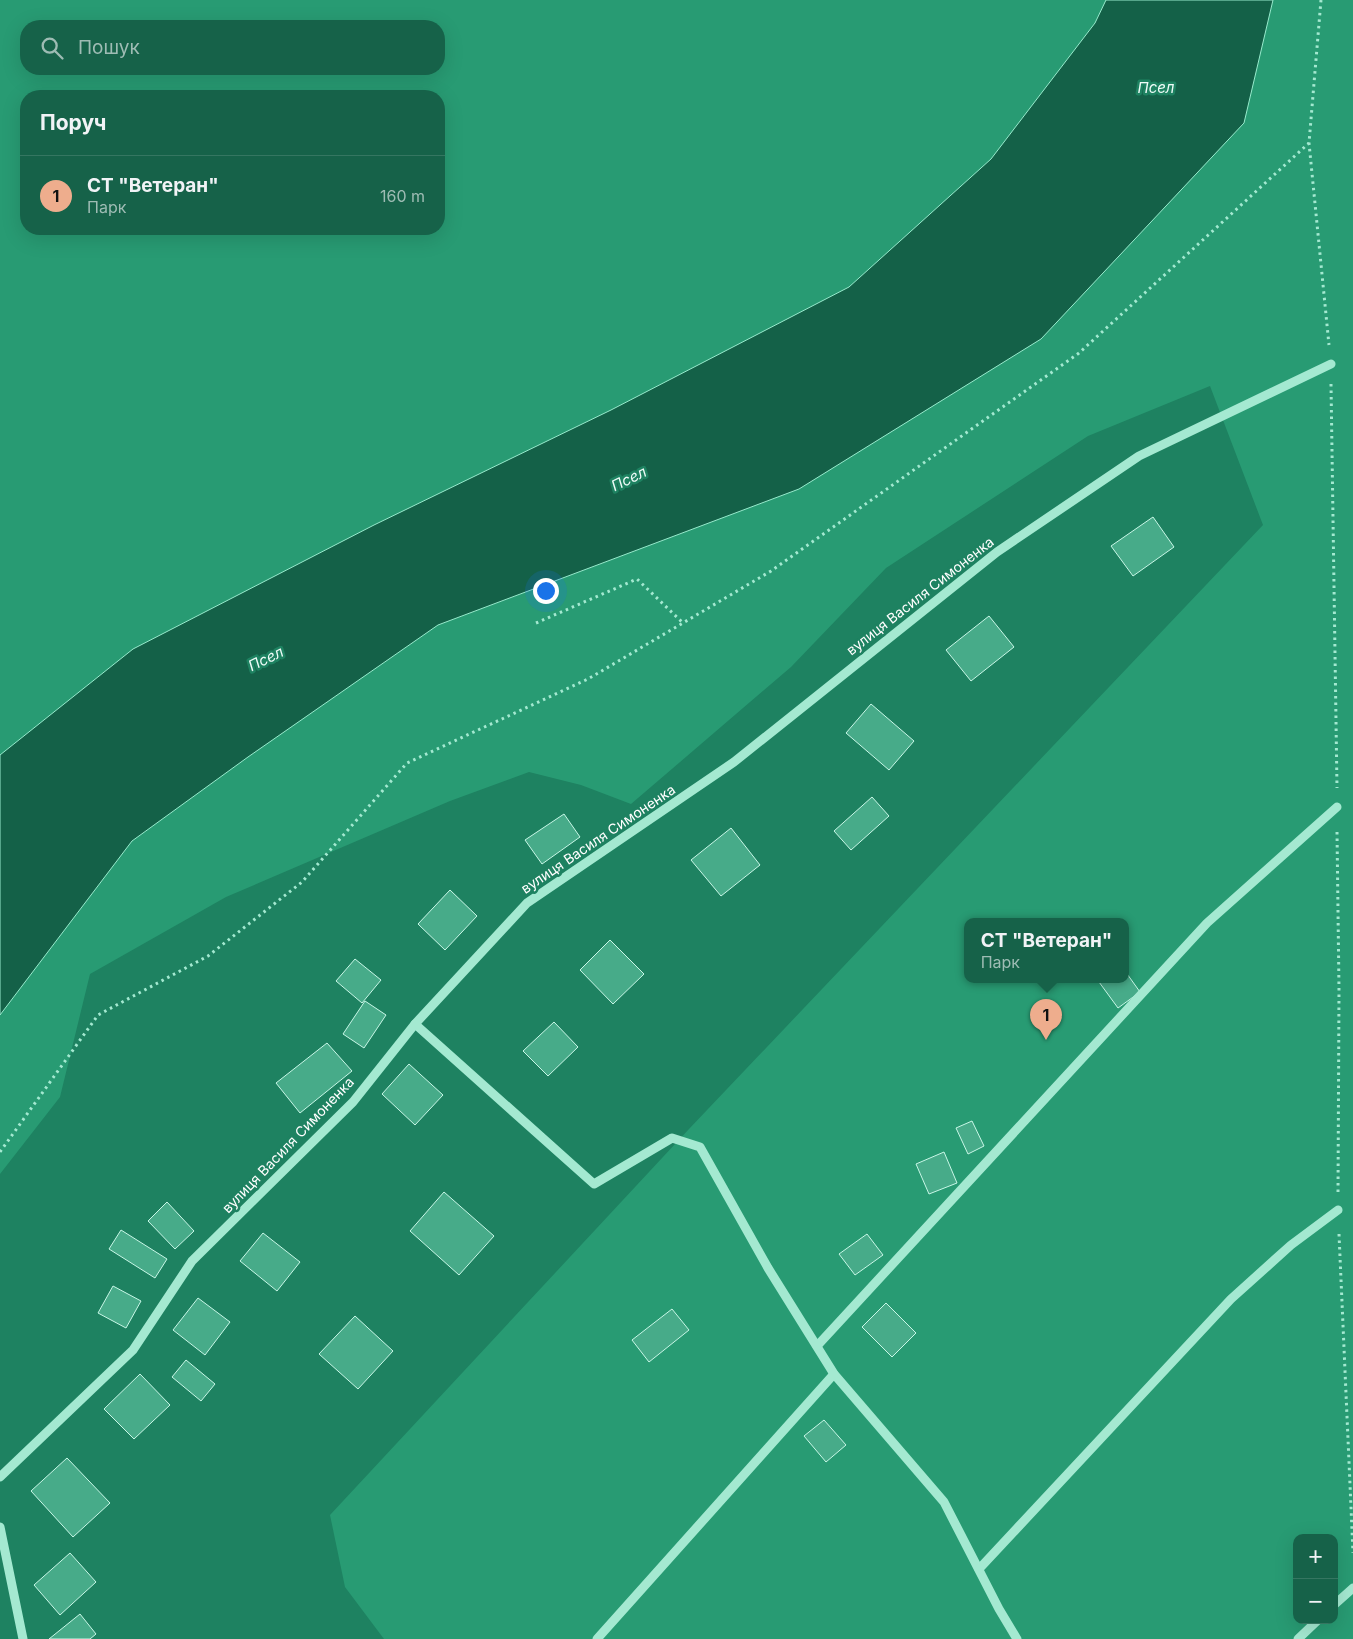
<!DOCTYPE html>
<html lang="uk">
<head>
<meta charset="utf-8">
<style>
	:root { --surface:#166249; --page:#1f6850; --text:#f1f3f6; --muted:#9ebcb4; --line:#357661; --accent:#eead8d }
	body { margin:0; font-family:Inter,sans-serif; background:var(--page); color:var(--text) }
	.controls { position:absolute; right:15px; bottom:15px; display:grid; overflow:hidden; border-radius:10px; box-shadow:0 5px 20px #0002 }
	.controls button { width:45px; height:45px; display:grid; place-items:center; padding:0; border:0; border-bottom:1px solid var(--line); background:var(--surface); color:var(--text); font:25px sans-serif }
	.you { position:absolute; left:545px; top:590px; width:18px; height:18px; margin:-12px; border:4px solid #fff; border-radius:50%; background:#1a73e8; box-shadow:0 0 0 8px #1a73e833 }
	.badge { display:grid; place-items:center; width:32px; height:32px; border-radius:50%; background:var(--accent); color:#111; font-size:16px; font-weight:700 }
	.pin { position:absolute; translate:-50% -41px; filter:drop-shadow(0 1px 2px #0008) }
	.pin::after { content:''; position:absolute; top:26px; width:18px; height:15px; background:inherit; clip-path:polygon(0 0,100% 0,50% 100%) }
	.popup { position:absolute; left:964px; top:918px; width:165px; height:65px; box-sizing:border-box; display:grid; place-content:center; border-radius:10px; background:var(--surface); filter:drop-shadow(0 1px 4px #0005); font-size:16px; white-space:nowrap; color:var(--muted) }
	.popup b { font-size:19px; color:var(--text) }
	.popup::after { content:''; position:absolute; left:50%; top:100%; margin-left:-10px; border:10px solid transparent; border-top-color:var(--surface) }
	.list { margin:0; padding:0; list-style:none }
	h2 { display:flex; justify-content:space-between; align-items:center; height:65px; margin:0; padding:0 20px; font-size:21px }
	h2 small { font-size:16px; font-weight:400; color:var(--muted) }
	.list li { display:grid; grid-template-columns:32px 1fr auto; gap:15px; align-items:center; box-sizing:border-box; height:80px; padding:0 20px; border-top:1px solid var(--line) }
	.list b { display:block; font-size:19px; white-space:nowrap }
	.list p { margin:0; font-size:16px; white-space:nowrap; color:var(--muted) }
	.list em { font-size:16px; font-style:normal; color:var(--muted) }
	.icon { flex:none; width:28px; height:28px; fill:none; stroke:currentColor; stroke-width:2; stroke-linecap:round; stroke-linejoin:round }
	.map { position:relative; flex:none; width:1353px; height:1639px; overflow:hidden }
	.search { position:absolute; background:var(--surface); box-shadow:0 5px 20px #0002; left:20px; top:20px; width:425px; height:55px; display:flex; align-items:center; gap:12px; box-sizing:border-box; padding:0 18px; border-radius:20px; color:var(--muted); font-size:19px }
	.panel { position:absolute; background:var(--surface); box-shadow:0 5px 20px #0002; left:20px; top:90px; width:425px; height:145px; border-radius:20px }
	.map>svg:first-child { display:block }
	.green { fill:#289b73; fill-rule:evenodd }
	.water { fill:#146148; stroke:#98ebcd }
	.building { fill:#47ab89; stroke:#c8f7e7 }
	.lines { fill:none; stroke-linecap:round; stroke-linejoin:round }
	.path { stroke:#a4e9d1; stroke-width:3; stroke-dasharray:2.5 4; stroke-linecap:butt }
	.minor { stroke:#a4e9d1; stroke-width:9 }
	.labels { text-anchor:middle; stroke-width:5; stroke-linejoin:round; paint-order:stroke }
	.street-label { font-size:14px; fill:#fff; stroke:#1e8261 }
	.water-label { font-size:15px; font-style:italic; fill:#effcf8; stroke:#1e8261 }
</style>
</head>
<body>
<div class="map">
<svg width="1353" height="1639" viewBox="0 0 1353 1639">
	<rect width="100%" height="100%" fill="#1e8261"/>
	<g class="green">
		<path d="M 0,0 L 1106,0 L 1095,23 L 991,159 L 849,287 L 611,410 L 374,525 L 133,649 L 0,755 ZM 26,26 L 439,26 L 439,69 L 26,69 ZM 26,96 L 439,96 L 439,229 L 26,229 Z"/>
		<path d="M 1273,0 L 1353,0 L 1353,1639 L 384,1639 L 345,1587 L 330,1515 L 689,1129 L 1263,525 L 1210,386 L 1088,436 L 886,568 L 791,667 L 631,804 L 581,785 L 529,772 L 450,801 L 226,897 L 90,974 L 60,1097 L 0,1174 L 0,1015 L 132,841 L 248,757 L 438,625 L 799,489 L 1243,123 ZM 967,921 L 1125,921 L 1125,979 L 967,979 ZM 1297,1538 L 1334,1538 L 1334,1620 L 1297,1620 Z"/>
	</g>
	<path class="water" d="M 1106,0 L 1273,0 L 1244,123 L 1041,339 L 799,489 L 438,625 L 248,757 L 132,841 L 0,1015 L 0,755 L 133,649 L 374,525 L 611,410 L 849,287 L 991,159 L 1095,23 Z"/>
	<g class="building">
		<path d="M 1153,517 L 1174,547 L 1133,576 L 1111,546 Z"/>
		<path d="M 989,616 L 1014,647 L 971,681 L 946,650 Z"/>
		<path d="M 871,704 L 914,741 L 889,770 L 846,733 Z"/>
		<path d="M 872,797 L 889,816 L 851,850 L 834,831 Z"/>
		<path d="M 564,814 L 580,837 L 542,864 L 525,840 Z"/>
		<path d="M 731,828 L 760,865 L 721,896 L 691,860 Z"/>
		<path d="M 450,890 L 477,916 L 445,950 L 418,924 Z"/>
		<path d="M 610,940 L 644,974 L 613,1004 L 580,970 Z"/>
		<path d="M 355,959 L 381,980 L 362,1003 L 336,981 Z"/>
		<path d="M 1125,971 L 1140,992 L 1118,1008 L 1099,982 L 1104,979 L 1125,979 Z"/>
		<path d="M 365,1001 L 386,1015 L 364,1048 L 343,1034 Z"/>
		<path d="M 554,1022 L 578,1047 L 548,1076 L 523,1051 Z"/>
		<path d="M 327,1043 L 352,1071 L 300,1113 L 276,1083 Z"/>
		<path d="M 409,1064 L 443,1095 L 415,1125 L 382,1094 Z"/>
		<path d="M 972,1121 L 984,1146 L 968,1154 L 956,1128 Z"/>
		<path d="M 944,1152 L 957,1183 L 929,1194 L 916,1164 Z"/>
		<path d="M 444,1192 L 494,1236 L 459,1275 L 410,1231 Z"/>
		<path d="M 167,1202 L 194,1231 L 175,1249 L 148,1221 Z"/>
		<path d="M 121,1230 L 167,1259 L 155,1278 L 109,1249 Z"/>
		<path d="M 263,1233 L 300,1262 L 277,1291 L 240,1261 Z"/>
		<path d="M 867,1234 L 883,1255 L 855,1275 L 839,1254 Z"/>
		<path d="M 113,1286 L 141,1301 L 126,1328 L 98,1313 Z"/>
		<path d="M 198,1298 L 230,1322 L 205,1355 L 173,1330 Z"/>
		<path d="M 886,1303 L 916,1333 L 892,1357 L 862,1327 Z"/>
		<path d="M 672,1309 L 689,1330 L 649,1362 L 632,1340 Z"/>
		<path d="M 355,1316 L 393,1351 L 358,1389 L 319,1354 Z"/>
		<path d="M 186,1360 L 215,1384 L 201,1401 L 172,1377 Z"/>
		<path d="M 140,1374 L 170,1405 L 134,1439 L 104,1409 Z"/>
		<path d="M 824,1420 L 846,1445 L 826,1462 L 804,1436 Z"/>
		<path d="M 67,1458 L 110,1503 L 73,1537 L 31,1491 Z"/>
		<path d="M 70,1553 L 96,1582 L 60,1615 L 34,1585 Z"/>
		<path d="M 80,1614 L 96,1634 L 90,1639 L 49,1639 Z"/>
	</g>
	<g class="lines">
		<g class="path">
			<path d="M 1321,0 L 1309,143 L 1329,345"/>
			<path d="M 1331,384 L 1337,788"/>
			<path d="M 536,623 L 637,579 L 683,623"/>
			<path d="M 1337,832 L 1339,990 L 1338,1193"/>
			<path d="M 0,1152 L 98,1015 L 208,956 L 302,882 L 407,763 L 588,679 L 771,571 L 1079,353 L 1309,143"/>
			<path d="M 1339,1234 L 1353,1553"/>
		</g>
		<g class="minor">
			<path d="M 415,1024 L 594,1184 L 672,1138 L 700,1147 L 768,1268 L 834,1374 L 944,1502 L 999,1609 L 1017,1639"/>
			<path d="M 817,1346 L 1207,923 L 1337,807"/>
			<path d="M 0,1477 L 133,1350 L 192,1261 L 353,1102 L 415,1024 L 527,903 L 734,762 L 997,552 L 1139,456 L 1331,364"/>
			<path d="M 0,1527 L 23,1639"/>
			<path d="M 979,1569 L 1231,1299 L 1291,1245 L 1338,1210"/>
			<path d="M 1334,1605 L 1353,1588"/>
			<path d="M 597,1639 L 834,1374"/>
			<path d="M 1298,1639 L 1318,1620"/>
		</g>
	</g>
	<g class="labels">
		<g class="street-label">
			<text transform="translate(920 596) rotate(-38)" y="5">вулиця Василя Симоненка</text>
			<text transform="translate(598 839) rotate(-34)" y="5">вулиця Василя Симоненка</text>
			<text transform="translate(288 1145) rotate(-46)" y="5">вулиця Василя Симоненка</text>
		</g>
		<g class="water-label">
			<text x="1156" y="93">Псел</text>
			<text transform="translate(629 479) rotate(-26)" y="5">Псел</text>
			<text transform="translate(266 659) rotate(-26)" y="5">Псел</text>
		</g>
	</g>
</svg>
<div class="controls">
<button>+</button>
<button>−</button>
</div>
<div class="you"></div>
<div class="pin badge" style="left:1046px;top:1040px">1</div>
<div class="popup"><b>СТ &quot;Ветеран&quot;</b>Парк</div>
<div class="search"><svg class="icon" aria-label="search" viewBox="0 0 24 24"><circle cx="10" cy="10" r="6"/><path d="M15 15l6 6"/></svg>Пошук</div>
<section class="panel">
<h2>Поруч<small></small></h2>
<ul class="list">
<li><span class="badge">1</span><div><b>СТ &quot;Ветеран&quot;</b><p>Парк</p></div><em>160 m</em></li>
</ul>
</section>
</div>
</body>
</html>
